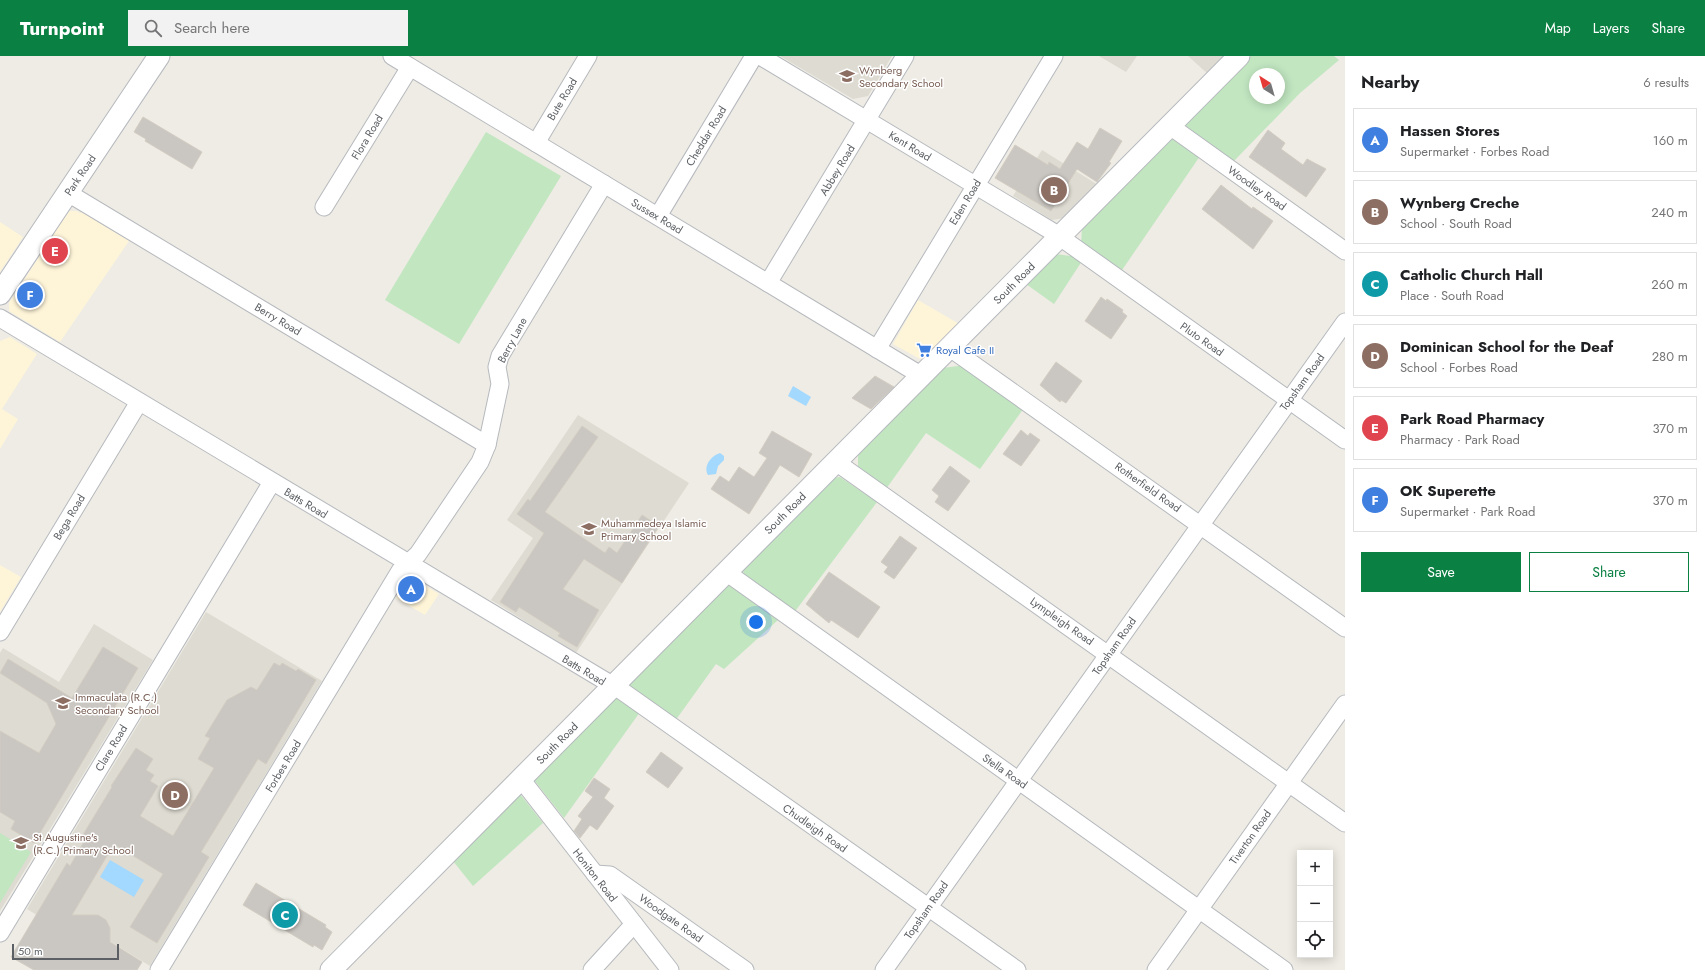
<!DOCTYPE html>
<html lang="en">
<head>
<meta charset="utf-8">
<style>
	:root { --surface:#fff; --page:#f2f2f2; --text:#202124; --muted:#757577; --line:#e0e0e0; --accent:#0b8043 }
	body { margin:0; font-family:Jost,sans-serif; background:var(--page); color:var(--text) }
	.controls { position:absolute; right:12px; bottom:12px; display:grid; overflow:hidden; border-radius:0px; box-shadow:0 2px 10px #0003 }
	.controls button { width:36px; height:36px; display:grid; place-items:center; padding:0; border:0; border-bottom:1px solid var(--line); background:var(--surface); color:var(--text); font:20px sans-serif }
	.compass { position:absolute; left:1249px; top:12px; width:36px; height:36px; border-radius:50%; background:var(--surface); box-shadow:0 2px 10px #0003; rotate:323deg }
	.scale { position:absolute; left:12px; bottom:10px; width:107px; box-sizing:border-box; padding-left:4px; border:2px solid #5c6064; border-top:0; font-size:11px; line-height:14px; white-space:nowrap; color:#5c6064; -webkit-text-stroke:3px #fff; paint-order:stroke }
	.you { position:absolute; left:756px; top:566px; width:14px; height:14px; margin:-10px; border:3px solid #fff; border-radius:50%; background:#1a73e8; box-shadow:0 0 0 6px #1a73e833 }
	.badge { display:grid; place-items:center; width:26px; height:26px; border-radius:50%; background:var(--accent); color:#fff; font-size:13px; font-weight:700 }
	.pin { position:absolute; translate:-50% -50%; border:2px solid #fff; box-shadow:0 1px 4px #0006 }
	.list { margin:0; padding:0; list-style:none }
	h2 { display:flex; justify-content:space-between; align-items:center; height:52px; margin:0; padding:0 16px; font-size:17px }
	h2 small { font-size:13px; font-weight:400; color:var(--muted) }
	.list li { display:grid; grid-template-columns:26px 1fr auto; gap:12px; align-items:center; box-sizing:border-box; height:64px; margin:0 8px 8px; padding:0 8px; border:1px solid var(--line); border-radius:0px }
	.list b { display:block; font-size:15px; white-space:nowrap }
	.list p { margin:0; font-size:13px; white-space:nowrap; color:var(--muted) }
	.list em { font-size:13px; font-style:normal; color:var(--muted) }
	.actions { display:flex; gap:8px; padding:12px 16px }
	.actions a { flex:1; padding:9px 0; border:1px solid var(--accent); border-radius:0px; text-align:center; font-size:14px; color:var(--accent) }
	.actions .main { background:var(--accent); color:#fff }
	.icon { flex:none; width:22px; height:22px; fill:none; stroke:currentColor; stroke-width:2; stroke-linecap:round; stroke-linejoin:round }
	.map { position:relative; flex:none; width:1345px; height:914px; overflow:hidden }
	header { display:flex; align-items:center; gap:24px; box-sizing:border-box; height:56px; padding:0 20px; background:var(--accent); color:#fff }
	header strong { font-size:19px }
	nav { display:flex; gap:22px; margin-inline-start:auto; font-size:14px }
	.search { width:280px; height:36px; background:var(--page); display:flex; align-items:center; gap:10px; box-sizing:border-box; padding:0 14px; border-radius:0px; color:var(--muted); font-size:15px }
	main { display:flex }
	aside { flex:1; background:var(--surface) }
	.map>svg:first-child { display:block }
	.commercial { fill:#fef5d9 }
	.education { fill:#dedbd2 }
	.green { fill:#c1e6c0; fill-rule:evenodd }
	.water { fill:#a3d8ff }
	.building { fill:#cac6c1; stroke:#d3cdc2 }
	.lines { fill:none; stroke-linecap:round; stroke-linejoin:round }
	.minor-casing { stroke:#b6b9be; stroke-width:19 }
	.tertiary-casing { stroke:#b6b9be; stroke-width:23 }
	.minor { stroke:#fff; stroke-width:17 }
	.tertiary { stroke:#fff; stroke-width:21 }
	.labels { text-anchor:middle; stroke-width:3; stroke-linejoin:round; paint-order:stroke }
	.education-label { font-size:11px; fill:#785e54; stroke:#fff; text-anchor:start }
	.street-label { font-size:11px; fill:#5c6064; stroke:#fff }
	.shop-label { font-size:11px; fill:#366cbe; stroke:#fff; text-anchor:start }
</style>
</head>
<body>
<header>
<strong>Turnpoint</strong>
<div class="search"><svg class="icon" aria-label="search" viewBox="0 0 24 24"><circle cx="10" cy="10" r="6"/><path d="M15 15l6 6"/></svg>Search here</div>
<nav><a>Map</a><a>Layers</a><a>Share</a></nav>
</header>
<main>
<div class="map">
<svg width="1345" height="914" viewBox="0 0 1345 914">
	<rect width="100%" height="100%" fill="#eeece4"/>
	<g class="commercial">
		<path d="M 69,155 L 77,155 L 80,157 L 82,156 L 129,185 L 60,286 L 9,255 L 9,247 Z"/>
		<path d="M 0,166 L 23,181 L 0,216 Z"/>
		<path d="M 918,244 L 961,269 L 927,301 L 920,303 L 893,288 Z"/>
		<path d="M 10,281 L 37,298 L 2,353 L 18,363 L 0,393 L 0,285 Z"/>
		<path d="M 0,509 L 21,521 L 0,556 Z"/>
		<path d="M 414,523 L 439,538 L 425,559 L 396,542 L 405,526 L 412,525 Z"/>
	</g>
	<g class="education">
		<path d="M 780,0 L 892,0 L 868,40 L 853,43 Z"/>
		<path d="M 1099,0 L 1137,0 L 1126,16 Z"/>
		<path d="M 1188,0 L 1226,0 L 1208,18 Z"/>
		<path d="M 1042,94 L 1098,129 L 1065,162 L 1052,164 L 1013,140 Z"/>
		<path d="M 578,359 L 689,427 L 576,597 L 491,544 L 533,482 L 507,464 Z"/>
		<path d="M 206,556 L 322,625 L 150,910 L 108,884 L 48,866 L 27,853 Z"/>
		<path d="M 94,568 L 153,604 L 0,855 L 0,597 L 3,592 L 59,626 Z"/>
	</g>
	<g class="green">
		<path d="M 1251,0 L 1334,0 L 1339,4 L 1300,37 L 1232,107 L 1185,72 L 1184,67 ZM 1255,18 L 1279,18 L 1279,42 L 1255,42 Z"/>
		<path d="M 486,76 L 561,120 L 459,288 L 385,244 Z"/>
		<path d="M 1170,83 L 1175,83 L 1200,100 L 1120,217 L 1081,189 L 1082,172 Z"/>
		<path d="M 1056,198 L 1070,200 L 1072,198 L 1082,205 L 1054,248 L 1026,228 Z"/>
		<path d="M 961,307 L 1024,352 L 980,413 L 926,377 L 886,433 L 856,411 L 858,410 L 858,399 L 932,324 L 943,312 L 958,310 Z"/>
		<path d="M 840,421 L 877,446 L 793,558 L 744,520 L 743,514 L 833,422 Z"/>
		<path d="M 727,530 L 733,530 L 779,563 L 724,613 L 716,608 L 675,665 L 630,631 L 629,629 Z"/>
		<path d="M 616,642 L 640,656 L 564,762 L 534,724 Z"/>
		<path d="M 520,738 L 543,767 L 473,830 L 453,805 Z"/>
		<path d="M 0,777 L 31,796 L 0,847 Z"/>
	</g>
	<g class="water">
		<path d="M 793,330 L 811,341 L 806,350 L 788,340 Z"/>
		<path d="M 720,397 L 724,400 L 724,404 L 718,410 L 716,418 L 708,419 C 703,410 711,400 720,397 Z"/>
		<path d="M 110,804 L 144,824 L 134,841 L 100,821 Z"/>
	</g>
	<g class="building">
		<path d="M 143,61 L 202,96 L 192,113 L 145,85 L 146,83 L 134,76 Z"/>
		<path d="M 1100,72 L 1122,85 L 1109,106 L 1111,107 L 1097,126 L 1077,113 L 1051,155 L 995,122 L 1015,89 L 1048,109 L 1049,106 L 1060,113 L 1077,86 L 1088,93 Z"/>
		<path d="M 1268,74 L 1285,87 L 1281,93 L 1303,109 L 1307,103 L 1326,113 L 1306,141 L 1249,101 Z"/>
		<path d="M 1221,129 L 1252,153 L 1253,151 L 1273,165 L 1253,193 L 1202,153 Z"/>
		<path d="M 1101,241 L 1106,245 L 1107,243 L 1123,254 L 1122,256 L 1127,260 L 1111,283 L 1085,265 Z"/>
		<path d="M 1056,306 L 1082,325 L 1066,347 L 1061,344 L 1060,346 L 1040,329 Z"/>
		<path d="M 875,320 L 894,331 L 871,353 L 852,342 Z"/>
		<path d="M 582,370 L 598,381 L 545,456 L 605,497 L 609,491 L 617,497 L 642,459 L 659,470 L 622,527 L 584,503 L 563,533 L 599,554 L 577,591 L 558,580 L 560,577 L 519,551 L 516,556 L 500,546 L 544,477 L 517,458 L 528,443 L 530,445 Z"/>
		<path d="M 1021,374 L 1028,380 L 1030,377 L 1040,384 L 1021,410 L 1003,398 Z"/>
		<path d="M 772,375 L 812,398 L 799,421 L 780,409 L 749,458 L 711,433 L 720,420 L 729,426 L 739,411 L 754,421 L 767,402 L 759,397 Z"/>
		<path d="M 950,410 L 970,425 L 948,455 L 935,446 L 939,440 L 932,434 Z"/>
		<path d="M 900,480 L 917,492 L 894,523 L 884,516 L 888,511 L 881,506 Z"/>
		<path d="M 829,516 L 880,551 L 858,582 L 831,564 L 829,567 L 806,548 Z"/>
		<path d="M 103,591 L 138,612 L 34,787 L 11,773 L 15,765 L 0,756 L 0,675 L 39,697 L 56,668 L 47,647 L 0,617 L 8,603 L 72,642 Z"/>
		<path d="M 274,607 L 280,610 L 282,607 L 296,615 L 298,613 L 316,624 L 266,708 L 258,703 L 201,796 L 209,801 L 157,887 L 130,871 L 163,818 L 114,788 L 72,859 L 98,859 L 106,864 L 110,872 L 110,886 L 142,906 L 137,914 L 34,914 L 11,901 L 67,807 L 70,810 L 85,784 L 81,782 L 112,731 L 111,730 L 136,692 L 153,703 L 146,714 L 154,719 L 150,725 L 158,730 L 140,760 L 173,780 L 214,712 L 198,703 L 210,682 L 205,680 L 227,644 L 251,631 L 257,634 Z"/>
		<path d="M 661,696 L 683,712 L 668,732 L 646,716 Z"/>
		<path d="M 594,722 L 610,733 L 604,742 L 614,750 L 597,774 L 590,769 L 580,782 L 574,775 L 582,763 L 578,760 L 593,741 L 585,735 Z"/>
		<path d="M 256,827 L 326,869 L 325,871 L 332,876 L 322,894 L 314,889 L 313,891 L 243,849 Z"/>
	</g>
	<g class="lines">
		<g class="minor-casing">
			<g id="minor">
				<path d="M 392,0 L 922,320"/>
				<path d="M 760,0 L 1053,176 L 1345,384"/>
				<path d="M 1170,70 L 1345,195"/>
				<path d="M 536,87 L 588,0"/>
				<path d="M 68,137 L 487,389"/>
				<path d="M 324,151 L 410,11"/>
				<path d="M 658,160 L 754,0"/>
				<path d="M 768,227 L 905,0"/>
				<path d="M 0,262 L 622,635 L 1017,914"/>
				<path d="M 950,292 L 1345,572"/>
				<path d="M 877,293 L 1054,0"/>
				<path d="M 836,406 L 1345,767"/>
				<path d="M 726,516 L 1284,914"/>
				<path d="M 0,576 L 139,346"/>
				<path d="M 521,723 L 670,914"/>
				<path d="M 595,818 L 610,819 L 745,914"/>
				<path d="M 0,877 L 272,426"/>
				<path d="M 159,914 L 400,515 L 418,498 L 480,406 L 487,389 L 500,328 L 497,311 L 500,300 L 604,128"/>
				<path d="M 592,914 L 634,868"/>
				<path d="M 884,914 L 1345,266"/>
				<path d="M 1156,914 L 1345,648"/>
			</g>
		</g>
		<g class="tertiary-casing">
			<g id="tertiary">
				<path d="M 0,238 L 159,0"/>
				<path d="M 331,914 L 1239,0"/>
			</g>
		</g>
		<use href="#minor" class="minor"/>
		<use href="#tertiary" class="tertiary"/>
	</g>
	<defs>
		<g id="school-bare" transform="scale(1.2)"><path d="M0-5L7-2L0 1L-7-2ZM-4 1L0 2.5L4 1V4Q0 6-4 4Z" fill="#8d6e63" stroke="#fff" stroke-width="2.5" paint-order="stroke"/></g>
		<g id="supermarket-bare" transform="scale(1.2)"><path d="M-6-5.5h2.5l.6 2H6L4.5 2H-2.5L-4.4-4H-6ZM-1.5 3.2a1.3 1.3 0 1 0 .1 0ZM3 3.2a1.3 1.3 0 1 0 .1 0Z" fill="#3f7fe0" stroke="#fff" stroke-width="2.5" paint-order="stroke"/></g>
	</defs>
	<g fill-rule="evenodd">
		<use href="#school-bare" x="847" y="20"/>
		<use href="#supermarket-bare" x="924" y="294"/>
		<use href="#school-bare" x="589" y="473"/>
		<use href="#school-bare" x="63" y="647"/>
		<use href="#school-bare" x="21" y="787"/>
	</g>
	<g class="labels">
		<g class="education-label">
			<text x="859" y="18">Wynberg<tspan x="859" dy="13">Secondary School</tspan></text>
			<text x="601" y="471">Muhammedeya Islamic<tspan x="601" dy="13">Primary School</tspan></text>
			<text x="75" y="645">Immaculata (R.C.)<tspan x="75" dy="13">Secondary School</tspan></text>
			<text x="33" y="785">St Augustine's<tspan x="33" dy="13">(R.C.) Primary School</tspan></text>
		</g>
		<g class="street-label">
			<text transform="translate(562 43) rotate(-59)" y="4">Bute Road</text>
			<text transform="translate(706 80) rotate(-59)" y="4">Cheddar Road</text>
			<text transform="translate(367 81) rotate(-59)" y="4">Flora Road</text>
			<text transform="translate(910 90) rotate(31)" y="4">Kent Road</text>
			<text transform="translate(837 114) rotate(-59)" y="4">Abbey Road</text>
			<text transform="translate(80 119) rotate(-56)" y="4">Park Road</text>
			<text transform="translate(1257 132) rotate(35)" y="4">Woodley Road</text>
			<text transform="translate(965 146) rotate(-59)" y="4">Eden Road</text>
			<text transform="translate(657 160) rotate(31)" y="4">Sussex Road</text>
			<text transform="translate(1014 227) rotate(-45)" y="4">South Road</text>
			<text transform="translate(278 263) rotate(31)" y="4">Berry Road</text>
			<text transform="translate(1202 283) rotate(35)" y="4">Pluto Road</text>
			<text transform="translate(512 284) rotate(-62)" y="4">Berry Lane</text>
			<text transform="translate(1302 326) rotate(-54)" y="4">Topsham Road</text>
			<text transform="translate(1148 431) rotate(35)" y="4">Rotherfield Road</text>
			<text transform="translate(306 447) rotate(31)" y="4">Batts Road</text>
			<text transform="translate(785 457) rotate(-45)" y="4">South Road</text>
			<text transform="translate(69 461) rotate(-59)" y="4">Bega Road</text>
			<text transform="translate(1062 565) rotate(35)" y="4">Lympleigh Road</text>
			<text transform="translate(1114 590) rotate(-55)" y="4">Topsham Road</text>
			<text transform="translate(584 614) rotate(31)" y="4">Batts Road</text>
			<text transform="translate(557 687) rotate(-45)" y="4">South Road</text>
			<text transform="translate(111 692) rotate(-59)" y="4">Clare Road</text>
			<text transform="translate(283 710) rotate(-59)" y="4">Forbes Road</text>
			<text transform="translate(1005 715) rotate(35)" y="4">Stella Road</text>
			<text transform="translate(815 772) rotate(35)" y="4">Chudleigh Road</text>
			<text transform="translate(1250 781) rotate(-55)" y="4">Tiverton Road</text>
			<text transform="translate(595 819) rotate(52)" y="4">Honiton Road</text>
			<text transform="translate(926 854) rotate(-55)" y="4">Topsham Road</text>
			<text transform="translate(671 862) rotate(35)" y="4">Woodgate Road</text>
		</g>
		<g class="shop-label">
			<text x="936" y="298">Royal Cafe II</text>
		</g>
	</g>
</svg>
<div class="controls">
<button>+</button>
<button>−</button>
<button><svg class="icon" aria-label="locate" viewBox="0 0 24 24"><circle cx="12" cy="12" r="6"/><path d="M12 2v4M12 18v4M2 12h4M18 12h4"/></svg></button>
</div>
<svg class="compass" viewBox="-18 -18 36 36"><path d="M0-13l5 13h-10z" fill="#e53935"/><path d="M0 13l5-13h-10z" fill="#757577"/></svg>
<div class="scale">50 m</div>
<div class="you"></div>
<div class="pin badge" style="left:411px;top:533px;background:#3f7fe0">A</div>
<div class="pin badge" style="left:1054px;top:134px;background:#8d6e63">B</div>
<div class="pin badge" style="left:285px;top:859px;background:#0f9aa8">C</div>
<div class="pin badge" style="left:175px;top:739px;background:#8d6e63">D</div>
<div class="pin badge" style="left:55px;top:195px;background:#e0444e">E</div>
<div class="pin badge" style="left:30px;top:239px;background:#3f7fe0">F</div>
</div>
<aside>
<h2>Nearby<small>6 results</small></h2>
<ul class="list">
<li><span class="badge" style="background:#3f7fe0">A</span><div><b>Hassen Stores</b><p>Supermarket · Forbes Road</p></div><em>160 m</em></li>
<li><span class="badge" style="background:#8d6e63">B</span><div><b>Wynberg Creche</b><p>School · South Road</p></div><em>240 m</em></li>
<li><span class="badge" style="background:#0f9aa8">C</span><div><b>Catholic Church Hall</b><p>Place · South Road</p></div><em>260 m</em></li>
<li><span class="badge" style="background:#8d6e63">D</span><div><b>Dominican School for the Deaf</b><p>School · Forbes Road</p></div><em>280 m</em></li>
<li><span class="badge" style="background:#e0444e">E</span><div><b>Park Road Pharmacy</b><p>Pharmacy · Park Road</p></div><em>370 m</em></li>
<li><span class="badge" style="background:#3f7fe0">F</span><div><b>OK Superette</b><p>Supermarket · Park Road</p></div><em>370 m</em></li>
</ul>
<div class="actions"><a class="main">Save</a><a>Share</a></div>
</aside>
</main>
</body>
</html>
